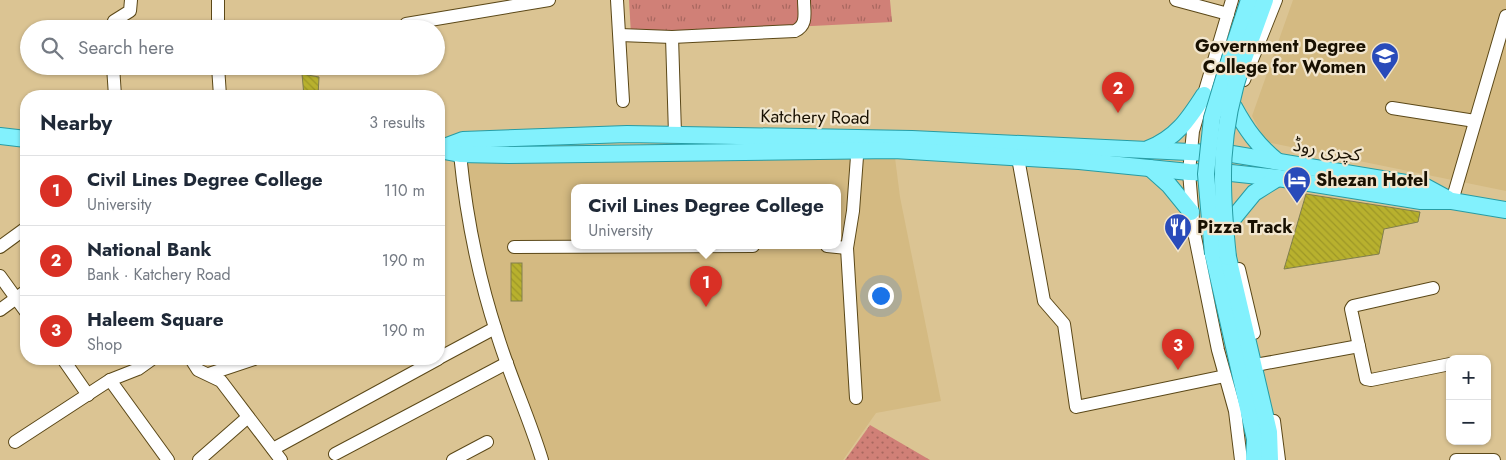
<!DOCTYPE html>
<html lang="en">
<head>
<meta charset="utf-8">
<style>
	:root { --surface:#fff; --page:#f2f2f3; --text:#1f2937; --muted:#747a83; --line:#e0e1e3; --accent:#d93025 }
	body { margin:0; font-family:Jost,"Noto Sans Arabic",sans-serif; background:var(--page); color:var(--text) }
	.controls { position:absolute; right:15px; bottom:15px; display:grid; overflow:hidden; border-radius:10px; box-shadow:0 1px 4px #0004 }
	.controls button { width:45px; height:45px; display:grid; place-items:center; padding:0; border:0; border-bottom:1px solid var(--line); background:var(--surface); color:var(--text); font:25px sans-serif }
	.you { position:absolute; left:880px; top:295px; width:18px; height:18px; margin:-12px; border:4px solid #fff; border-radius:50%; background:#1a73e8; box-shadow:0 0 0 8px #1a73e833 }
	.badge { display:grid; place-items:center; width:32px; height:32px; border-radius:50%; background:var(--accent); color:#fff; font-size:16px; font-weight:700 }
	.pin { position:absolute; translate:-50% -41px; filter:drop-shadow(0 1px 2px #0008) }
	.pin::after { content:''; position:absolute; top:26px; width:18px; height:15px; background:inherit; clip-path:polygon(0 0,100% 0,50% 100%) }
	.popup { position:absolute; left:571px; top:184px; width:270px; height:65px; box-sizing:border-box; display:grid; place-content:center; border-radius:10px; background:var(--surface); filter:drop-shadow(0 1px 4px #0005); font-size:16px; white-space:nowrap; color:var(--muted) }
	.popup b { font-size:19px; color:var(--text) }
	.popup::after { content:''; position:absolute; left:50%; top:100%; margin-left:-10px; border:10px solid transparent; border-top-color:var(--surface) }
	.list { margin:0; padding:0; list-style:none }
	h2 { display:flex; justify-content:space-between; align-items:center; height:65px; margin:0; padding:0 20px; font-size:21px }
	h2 small { font-size:16px; font-weight:400; color:var(--muted) }
	.list li { display:grid; grid-template-columns:32px 1fr auto; gap:15px; align-items:center; box-sizing:border-box; height:70px; padding:0 20px; border-top:1px solid var(--line) }
	.list b { display:block; font-size:19px; white-space:nowrap }
	.list p { margin:0; font-size:16px; white-space:nowrap; color:var(--muted) }
	.list em { font-size:16px; font-style:normal; color:var(--muted) }
	.icon { flex:none; width:28px; height:28px; fill:none; stroke:currentColor; stroke-width:2; stroke-linecap:round; stroke-linejoin:round }
	.map { position:relative; flex:none; width:1506px; height:460px; overflow:hidden }
	.search { position:absolute; background:var(--surface); box-shadow:0 1px 4px #0004; left:20px; top:20px; width:425px; height:55px; display:flex; align-items:center; gap:12px; box-sizing:border-box; padding:0 18px; border-radius:28px; color:var(--muted); font-size:19px }
	.panel { position:absolute; background:var(--surface); box-shadow:0 1px 4px #0004; left:20px; top:90px; width:425px; height:275px; border-radius:20px }
	.map>svg:first-child { display:block }
	.built { fill:#d4ba82; fill-rule:evenodd }
	.grass { fill:url(#grass-tufts) }
	.park { fill:url(#park-dots) }
	.building { fill:url(#building-back-hatch); stroke:#817f4e }
	.lines { fill:none; stroke-linecap:round; stroke-linejoin:round }
	.minor-casing { stroke:#5b4818; stroke-width:14 }
	.major-casing { stroke:#279ca4; stroke-width:18 }
	.minor { stroke:#fff; stroke-width:12 }
	.major { stroke:#82f1fd; stroke-width:16 }
	.major-bridge-casing { stroke:#279ca4; stroke-width:18; stroke-linecap:butt }
	.major-bridge { stroke:#82f1fd; stroke-width:16 }
	.labels { text-anchor:middle; stroke-width:4.5; stroke-linejoin:round; paint-order:stroke }
	.poi-label { font-size:18px; font-weight:bold; fill:#181001; stroke:#f2e6ce; text-anchor:start }
	.street-label { font-size:18px; fill:#181001; stroke:#f2e6ce }
</style>
</head>
<body>
<div class="map">
<svg width="1506" height="460" viewBox="0 0 1506 460">
	<defs>
		<pattern id="grass-tufts" width="24" height="20" patternUnits="userSpaceOnUse" patternTransform="scale(1.25)"><rect width="24" height="20" fill="#d08077"/><path d="M3 7l-1-3M5 7V3M7 7l1-3M15 17l-1-3M17 17v-4M19 17l1-3" fill="none" stroke="#a8675f"/></pattern>
		<pattern id="park-dots" width="8" height="8" patternUnits="userSpaceOnUse" patternTransform="scale(1.25)"><rect width="8" height="8" fill="#d08077"/><path d="M2 2h.1M6 6h.1" fill="none" stroke="#a8675f" stroke-width="1.8" stroke-linecap="round"/></pattern>
		<pattern id="building-back-hatch" width="6" height="6" patternUnits="userSpaceOnUse" patternTransform="scale(1.25)"><rect width="6" height="6" fill="#b8b12e"/><path d="M-1 5l2 2M0 0l6 6M5-1l2 2" fill="none" stroke="#9d9727"/></pattern>
	</defs>
	<rect width="100%" height="100%" fill="#dbc493"/>
	<g class="built">
		<path d="M 1293,0 L 1506,0 L 1506,191 L 1266,142 L 1252,116 Z"/>
		<path d="M 894,150 L 900,197 L 941,401 L 876,413 L 843,460 L 542,460 L 497,334 L 460,154 ZM 575,188 L 837,188 L 837,246 L 575,246 Z"/>
	</g>
	<path class="grass" d="M 629,0 L 890,0 L 892,22 L 631,35 Z"/>
	<path class="park" d="M 870,425 L 930,460 L 845,460 Z"/>
	<g class="building">
		<path d="M 302,74 L 319,77 L 318,96 L 304,96 Z"/>
		<path d="M 1306,194 L 1420,212 L 1418,222 L 1384,229 L 1379,254 L 1284,269 Z"/>
		<rect x="511" y="263" width="11" height="38"/>
	</g>
	<g class="lines">
		<g class="minor-casing">
			<g id="minor">
				<path d="M 617,0 L 623,101"/>
				<path d="M 1176,0 L 1228,14"/>
				<path d="M 1232,0 L 1193,131 L 1189,172 L 1194,232 L 1218,350 L 1235,411 L 1241,460"/>
				<path d="M 406,24 L 549,0"/>
				<path d="M 111,29 L 114,21 L 130,11 L 131,0"/>
				<path d="M 218,29 L 218,0"/>
				<path d="M 620,35 L 672,37 L 795,31 C 808,25 804,13 804,0"/>
				<path d="M 672,37 L 675,134"/>
				<path d="M 113,66 L 115,96"/>
				<path d="M 218,66 L 220,96"/>
				<path d="M 1244,80 L 1276,0"/>
				<path d="M 1392,108 L 1475,121"/>
				<path d="M 460,154 C 466,214 478,276 497,334 C 510,377 529,417 542,460"/>
				<path d="M 1018,158 L 1044,301 L 1064,324 L 1076,407 L 1225,376"/>
				<path d="M 1452,201 L 1506,16"/>
				<path d="M 827,246 L 847,248"/>
				<path d="M 0,247 L 26,228"/>
				<path d="M 514,247 L 753,246"/>
				<path d="M 1239,269 L 1254,333"/>
				<path d="M 0,276 L 26,312"/>
				<path d="M 1433,288 L 1353,306 L 1351,309 L 1366,379 L 1371,380 L 1450,364"/>
				<path d="M 0,310 L 26,291"/>
				<path d="M 439,358 L 495,328"/>
				<path d="M 63,359 L 88,395"/>
				<path d="M 191,359 L 198,370 L 221,381 L 281,460"/>
				<path d="M 1261,364 L 1359,346"/>
				<path d="M 209,374 L 254,359"/>
				<path d="M 110,380 L 168,460"/>
				<path d="M 856,398 L 847,248 L 853,211 L 858,143"/>
				<path d="M 1274,421 L 1279,460"/>
				<path d="M 15,442 L 110,380 L 138,369 L 152,359"/>
				<path d="M 273,449 L 438,359"/>
				<path d="M 335,454 L 507,363"/>
				<path d="M 199,460 L 248,417"/>
				<path d="M 453,460 L 487,442"/>
				<path d="M 1456,460 L 1494,460"/>
			</g>
		</g>
		<g class="major-casing">
			<g id="major">
				<path d="M 1231,55 L 1249,0"/>
				<path d="M 1243,61 L 1265,0"/>
				<path d="M 1234,107 C 1246,129 1258,146 1277,161"/>
				<path d="M 0,136 L 26,139"/>
				<path d="M 439,149 L 463,140 L 627,134 L 912,139 L 1232,154 L 1424,186 L 1448,199"/>
				<path d="M 1148,149 C 1176,138 1188,120 1204,95"/>
				<path d="M 439,150 L 460,154 L 509,155 L 894,150 L 1079,161 L 1189,172 L 1231,173 L 1278,178 L 1421,201 L 1452,201 L 1506,210"/>
				<path d="M 1150,168 L 1169,185 L 1191,212"/>
				<path d="M 1231,221 L 1254,193 L 1278,178"/>
				<path d="M 1213,254 L 1255,439 L 1254,460"/>
				<path d="M 1228,257 L 1269,432 L 1270,460"/>
			</g>
		</g>
		<use href="#minor" class="minor"/>
		<use href="#major" class="major"/>
		<g class="major-bridge-casing">
			<g id="major-bridge">
				<path d="M 1213,254 L 1206,174 L 1212,118 L 1231,55"/>
				<path d="M 1228,257 C 1220,183 1219,132 1243,61"/>
			</g>
		</g>
		<use href="#major-bridge" class="major-bridge"/>
	</g>
	<defs>
		<g id="university-pin" transform="scale(1.4375)"><path d="M0 17L-7.5 6A9.5 9.5 0 1 1 7.5 6Z" fill="#294bba" stroke="#f2e6ce"/><path d="M0-5L7-2L0 1L-7-2ZM-4 1L0 2.5L4 1V4Q0 6-4 4Z" fill="#fff"/></g>
		<g id="hotel-pin" transform="scale(1.4375)"><path d="M0 17L-7.5 6A9.5 9.5 0 1 1 7.5 6Z" fill="#294bba" stroke="#f2e6ce"/><path d="M-6-4.5h1.5V1H6V5H4.5V3h-9V5H-6ZM-4 0a1.8 1.8 0 1 1 3.6 0ZM.5 0V-2.5h3Q6-2.5 6 0Z" fill="#fff"/></g>
		<g id="restaurant-pin" transform="scale(1.4375)"><path d="M0 17L-7.5 6A9.5 9.5 0 1 1 7.5 6Z" fill="#294bba" stroke="#f2e6ce"/><path d="M-5-6h1v4h1v-4h1v4h1v-4h1v5L-1.5 .5V6h-2V.5L-5-1ZM5-6V6H3V1.5H1.5Q1.5-4 5-6Z" fill="#fff"/></g>
	</defs>
	<g fill-rule="evenodd">
		<use href="#university-pin" x="1385" y="56"/>
		<use href="#hotel-pin" x="1297" y="180"/>
		<use href="#restaurant-pin" x="1178" y="227"/>
	</g>
	<g class="labels">
		<g class="poi-label">
			<text x="1366" y="52" text-anchor="end">Government Degree<tspan x="1366" dy="21">College for Women</tspan></text>
			<text x="1316" y="186">Shezan Hotel</text>
			<text x="1197" y="233">Pizza Track</text>
		</g>
		<g class="street-label">
			<text transform="translate(815 117) rotate(1)" y="6">Katchery Road</text>
			<text transform="translate(1327 150) rotate(9)" y="6">کچری روڈ</text>
		</g>
	</g>
</svg>
<div class="controls">
<button>+</button>
<button>−</button>
</div>
<div class="you"></div>
<div class="pin badge" style="left:706px;top:307px">1</div>
<div class="popup"><b>Civil Lines Degree College</b>University</div>
<div class="pin badge" style="left:1118px;top:113px">2</div>
<div class="pin badge" style="left:1178px;top:370px">3</div>
<div class="search"><svg class="icon" aria-label="search" viewBox="0 0 24 24"><circle cx="10" cy="10" r="6"/><path d="M15 15l6 6"/></svg>Search here</div>
<section class="panel">
<h2>Nearby<small>3 results</small></h2>
<ul class="list">
<li><span class="badge">1</span><div><b>Civil Lines Degree College</b><p>University</p></div><em>110 m</em></li>
<li><span class="badge">2</span><div><b>National Bank</b><p>Bank · Katchery Road</p></div><em>190 m</em></li>
<li><span class="badge">3</span><div><b>Haleem Square</b><p>Shop</p></div><em>190 m</em></li>
</ul>
</section>
</div>
</body>
</html>
